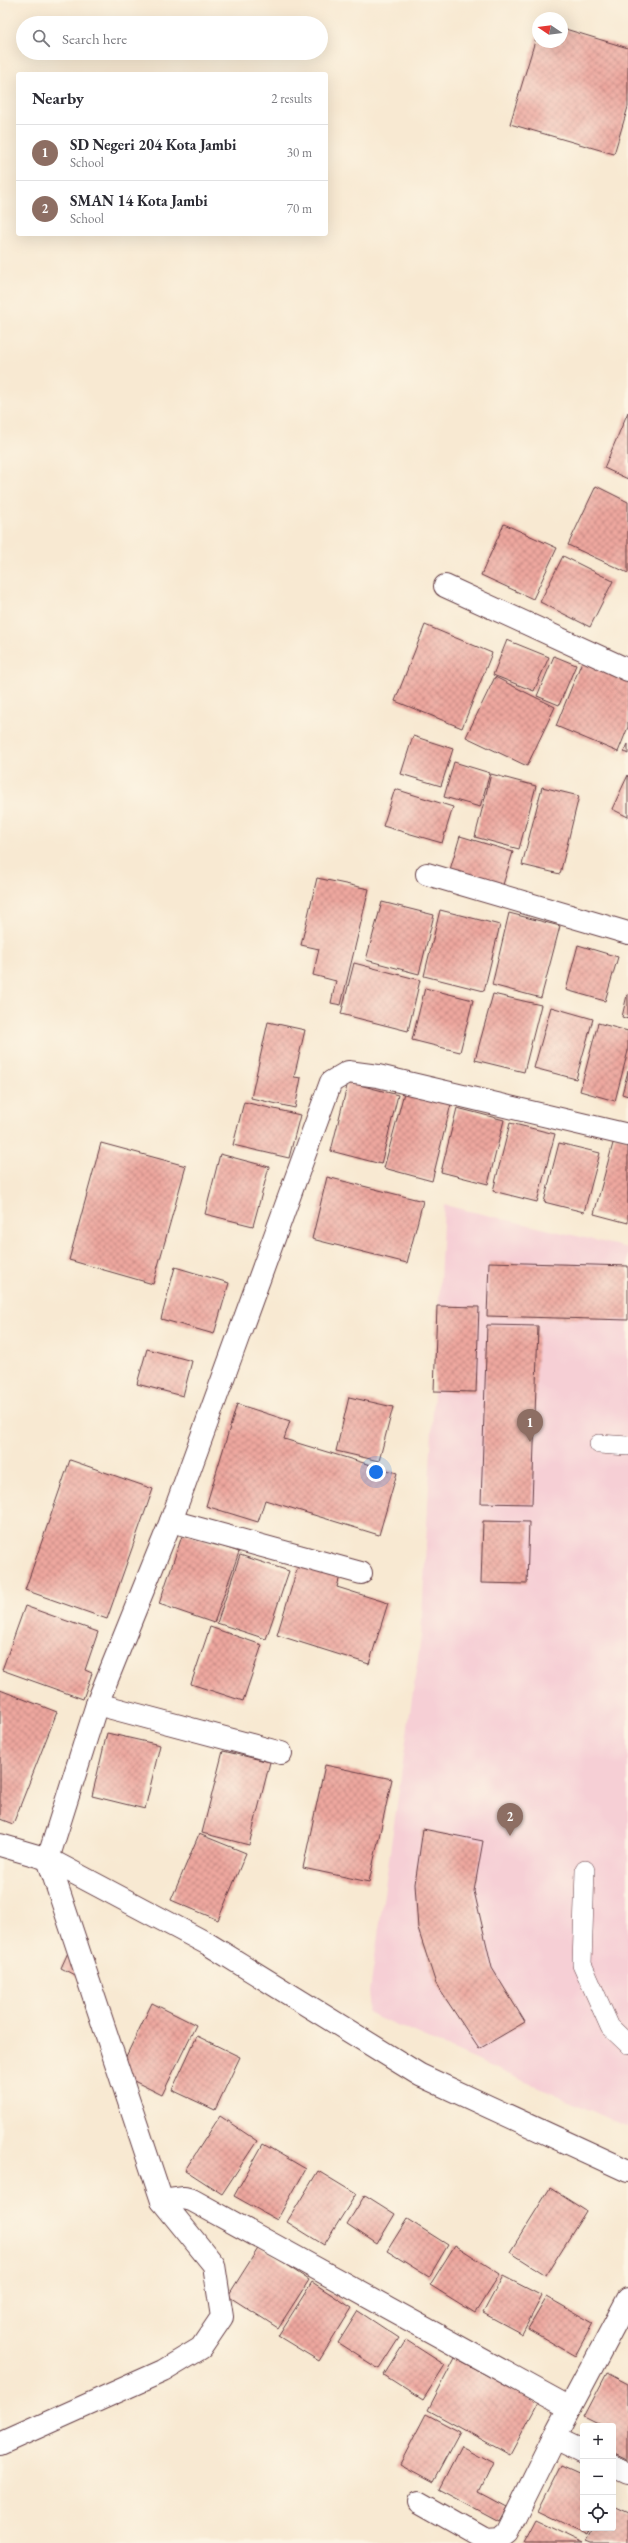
<!DOCTYPE html>
<html lang="en">
<head>
<meta charset="utf-8">
<style>
	:root { --surface:#fff; --page:#f7f7f7; --text:#2b2b33; --muted:#7c7c81; --line:#e1e1e2; --accent:#d1495b }
	body { margin:0; font-family:"EB Garamond",serif; background:var(--page); color:var(--text) }
	.controls { position:absolute; right:12px; bottom:12px; display:grid; overflow:hidden; border-radius:4px; box-shadow:0 4px 16px #0002 }
	.controls button { width:36px; height:36px; display:grid; place-items:center; padding:0; border:0; border-bottom:1px solid var(--line); background:var(--surface); color:var(--text); font:20px sans-serif }
	.compass { position:absolute; left:532px; top:12px; width:36px; height:36px; border-radius:50%; background:var(--surface); box-shadow:0 4px 16px #0002; rotate:283deg }
	.you { position:absolute; left:376px; top:1472px; width:14px; height:14px; margin:-10px; border:3px solid #fff; border-radius:50%; background:#1a73e8; box-shadow:0 0 0 6px #1a73e833 }
	.badge { display:grid; place-items:center; width:26px; height:26px; border-radius:50%; background:var(--accent); color:#fff; font-size:13px; font-weight:700 }
	.pin { position:absolute; translate:-50% -33px; filter:drop-shadow(0 1px 2px #0008) }
	.pin::after { content:''; position:absolute; top:21px; width:14px; height:12px; background:inherit; clip-path:polygon(0 0,100% 0,50% 100%) }
	.list { margin:0; padding:0; list-style:none }
	h2 { display:flex; justify-content:space-between; align-items:center; height:52px; margin:0; padding:0 16px; font-size:17px }
	h2 small { font-size:13px; font-weight:400; color:var(--muted) }
	.list li { display:grid; grid-template-columns:26px 1fr auto; gap:12px; align-items:center; box-sizing:border-box; height:56px; padding:0 16px; border-top:1px solid var(--line) }
	.list b { display:block; font-size:15px; white-space:nowrap }
	.list p { margin:0; font-size:13px; white-space:nowrap; color:var(--muted) }
	.list em { font-size:13px; font-style:normal; color:var(--muted) }
	.icon { flex:none; width:22px; height:22px; fill:none; stroke:currentColor; stroke-width:2; stroke-linecap:round; stroke-linejoin:round }
	.map { position:relative; flex:none; width:628px; height:2543px; overflow:hidden }
	.search { position:absolute; background:var(--surface); box-shadow:0 4px 16px #0002; left:16px; top:16px; width:312px; height:44px; display:flex; align-items:center; gap:10px; box-sizing:border-box; padding:0 14px; border-radius:22px; color:var(--muted); font-size:15px }
	.panel { position:absolute; background:var(--surface); box-shadow:0 4px 16px #0002; left:16px; top:72px; width:312px; height:164px; border-radius:4px }
	.map>svg:first-child { display:block }
	.built { fill:#f6cfd5 }
	.building { fill:url(#building-cross-hatch) }
	.lines { fill:none; stroke-linecap:round; stroke-linejoin:round }
	.lane-casing { stroke:#643d44; stroke-width:20 }
	.street-casing { stroke:#643d44; stroke-width:24 }
	.lane { stroke:#fff; stroke-width:19 }
	.street { stroke:#fff; stroke-width:22 }
</style>
</head>
<body>
<div class="map">
<svg width="628" height="2543" viewBox="0 0 628 2543">
	<defs>
		<pattern id="building-cross-hatch" width="8" height="8" patternUnits="userSpaceOnUse"><rect width="8" height="8" fill="#eea79f"/><path d="M0 0l8 8M0 8l8-8" fill="none" stroke="#c38782"/></pattern>
	</defs>
	<rect width="100%" height="100%" fill="#fcf5e5"/>
	<filter id="ink" filterUnits="userSpaceOnUse"><feTurbulence type="fractalNoise" baseFrequency=".025" numOctaves="2"/><feDisplacementMap in="SourceGraphic" scale="8" xChannelSelector="R" yChannelSelector="G"/><feConvolveMatrix kernelMatrix="1 2 1 2 8 2 1 2 1" color-interpolation-filters="sRGB"/></filter>
	<filter id="wash" filterUnits="userSpaceOnUse"><feTurbulence type="fractalNoise" baseFrequency=".012" numOctaves="4" result="noise"/><feDisplacementMap in="SourceGraphic" scale="16" xChannelSelector="R" yChannelSelector="G"/><feGaussianBlur stdDeviation="0.9" result="paint"/><feColorMatrix in="noise" values="0 0 0 0 0 0 0 0 0 0 0 0 0 0 0 0 0 1.4 0 .05"/><feComposite in="paint" operator="in"/></filter>
	<g filter="url(#wash)">
		<rect width="100%" height="100%" fill="#f8e9d2"/>
		<path class="built" d="M 444,1205 L 628,1248 L 628,2127 L 367,2012 L 421,1636 Z"/>
		<g id="blocks">
			<g class="building">
				<path d="M 562,28 L 628,48 L 628,107 L 614,154 L 510,124 L 538,31 L 538,42 L 562,42 Z"/>
				<path d="M 628,412 L 628,479 L 604,468 Z"/>
				<path d="M 596,486 L 628,502 L 628,573 L 568,545 Z"/>
				<path d="M 504,524 L 557,548 L 533,599 L 481,575 Z"/>
				<path d="M 563,556 L 613,581 L 590,627 L 540,602 Z"/>
				<path d="M 425,625 L 492,653 L 462,728 L 395,701 Z"/>
				<path d="M 507,640 L 549,657 L 534,691 L 493,675 Z"/>
				<path d="M 585,654 L 628,671 L 628,727 L 618,752 L 556,726 Z"/>
				<path d="M 554,656 L 576,665 L 559,705 L 537,696 Z"/>
				<path d="M 495,677 L 555,707 L 527,766 L 466,737 Z"/>
				<path d="M 413,736 L 453,749 L 441,786 L 401,774 Z"/>
				<path d="M 628,744 L 628,754 L 624,752 Z"/>
				<path d="M 454,762 L 490,773 L 480,807 L 444,797 Z"/>
				<path d="M 491,774 L 536,786 L 519,849 L 475,837 Z"/>
				<path d="M 628,775 L 628,817 L 612,809 Z"/>
				<path d="M 542,787 L 579,796 L 560,874 L 522,865 Z"/>
				<path d="M 395,789 L 453,807 L 442,843 L 383,826 Z"/>
				<path d="M 460,836 L 513,852 L 502,888 L 449,873 Z"/>
				<path d="M 317,878 L 369,889 L 341,1005 L 331,1003 L 336,981 L 313,975 L 319,949 L 301,945 Z"/>
				<path d="M 382,902 L 434,915 L 419,974 L 366,960 Z"/>
				<path d="M 440,910 L 500,925 L 484,991 L 424,976 Z"/>
				<path d="M 509,913 L 560,926 L 541,998 L 492,985 Z"/>
				<path d="M 578,945 L 618,957 L 605,1001 L 566,990 Z"/>
				<path d="M 354,963 L 420,980 L 408,1031 L 341,1014 Z"/>
				<path d="M 425,988 L 473,1000 L 460,1052 L 412,1040 Z"/>
				<path d="M 493,994 L 541,1005 L 524,1072 L 475,1060 Z"/>
				<path d="M 627,995 L 628,995 L 628,1019 L 622,1017 Z"/>
				<path d="M 551,1007 L 593,1019 L 576,1079 L 534,1068 Z"/>
				<path d="M 268,1022 L 305,1030 L 294,1077 L 301,1078 L 295,1108 L 251,1098 Z"/>
				<path d="M 598,1023 L 628,1031 L 628,1051 L 615,1101 L 580,1091 Z"/>
				<path d="M 628,1071 L 628,1096 L 622,1094 Z"/>
				<path d="M 348,1082 L 398,1095 L 381,1164 L 331,1151 Z"/>
				<path d="M 405,1089 L 452,1100 L 432,1181 L 384,1168 Z"/>
				<path d="M 244,1102 L 300,1115 L 289,1158 L 233,1145 Z"/>
				<path d="M 457,1108 L 504,1120 L 488,1184 L 441,1172 Z"/>
				<path d="M 510,1123 L 555,1134 L 537,1202 L 493,1191 Z"/>
				<path d="M 615,1136 L 628,1139 L 628,1223 L 594,1214 Z"/>
				<path d="M 101,1143 L 186,1166 L 153,1284 L 69,1260 Z"/>
				<path d="M 559,1143 L 600,1153 L 584,1212 L 544,1202 Z"/>
				<path d="M 220,1154 L 269,1167 L 253,1226 L 205,1214 Z"/>
				<path d="M 327,1177 L 423,1201 L 407,1263 L 312,1239 Z"/>
				<path d="M 489,1262 L 628,1266 L 628,1320 L 487,1316 Z"/>
				<path d="M 175,1267 L 229,1283 L 214,1334 L 161,1319 Z"/>
				<path d="M 437,1306 L 479,1307 L 476,1392 L 434,1391 Z"/>
				<path d="M 487,1325 L 538,1326 L 532,1504 L 481,1503 Z"/>
				<path d="M 147,1349 L 192,1361 L 183,1396 L 137,1384 Z"/>
				<path d="M 349,1397 L 393,1407 L 379,1461 L 336,1451 Z"/>
				<path d="M 237,1404 L 290,1421 L 284,1439 L 397,1473 L 379,1535 L 265,1500 L 258,1522 L 206,1506 Z"/>
				<path d="M 70,1460 L 153,1489 L 107,1619 L 25,1590 Z"/>
				<path d="M 483,1521 L 529,1522 L 527,1584 L 481,1583 Z"/>
				<path d="M 183,1533 L 239,1552 L 214,1623 L 159,1604 Z"/>
				<path d="M 240,1555 L 289,1571 L 266,1639 L 217,1623 Z"/>
				<path d="M 299,1563 L 340,1576 L 337,1587 L 388,1603 L 369,1664 L 277,1635 Z"/>
				<path d="M 25,1606 L 98,1632 L 85,1670 L 92,1673 L 83,1699 L 2,1670 Z"/>
				<path d="M 210,1627 L 262,1645 L 243,1701 L 191,1684 Z"/>
				<path d="M 0,1690 L 57,1712 L 13,1824 L 0,1819 Z"/>
				<path d="M 107,1733 L 160,1745 L 145,1809 L 92,1796 Z"/>
				<path d="M 223,1751 L 270,1762 L 249,1845 L 202,1833 Z"/>
				<path d="M 325,1765 L 392,1779 L 369,1882 L 303,1868 Z"/>
				<path d="M 423,1829 L 483,1841 L 474,1891 L 492,1968 L 525,2022 L 479,2049 L 436,1984 L 418,1929 L 415,1884 Z"/>
				<path d="M 199,1834 L 246,1853 L 218,1920 L 171,1900 Z"/>
				<path d="M 71,1946 L 95,1958 L 84,1980 L 61,1968 Z"/>
				<path d="M 152,2003 L 196,2025 L 162,2095 L 118,2073 Z"/>
				<path d="M 197,2036 L 240,2057 L 215,2110 L 172,2090 Z"/>
				<path d="M 220,2116 L 257,2141 L 222,2194 L 185,2170 Z"/>
				<path d="M 263,2144 L 306,2169 L 277,2220 L 234,2196 Z"/>
				<path d="M 318,2171 L 356,2194 L 324,2245 L 287,2222 Z"/>
				<path d="M 550,2188 L 586,2211 L 546,2275 L 510,2252 Z"/>
				<path d="M 365,2195 L 395,2214 L 377,2244 L 347,2224 Z"/>
				<path d="M 407,2219 L 448,2245 L 429,2277 L 387,2251 Z"/>
				<path d="M 455,2245 L 500,2274 L 475,2313 L 430,2285 Z"/>
				<path d="M 259,2247 L 309,2280 L 278,2328 L 228,2296 Z"/>
				<path d="M 503,2276 L 542,2296 L 522,2334 L 483,2313 Z"/>
				<path d="M 312,2282 L 352,2308 L 319,2361 L 278,2336 Z"/>
				<path d="M 547,2297 L 593,2323 L 575,2356 L 528,2329 Z"/>
				<path d="M 358,2311 L 399,2338 L 379,2369 L 338,2343 Z"/>
				<path d="M 406,2340 L 445,2365 L 423,2400 L 384,2375 Z"/>
				<path d="M 455,2358 L 538,2403 L 510,2455 L 428,2410 Z"/>
				<path d="M 607,2373 L 628,2384 L 628,2460 L 613,2453 L 613,2426 L 602,2426 L 584,2417 Z"/>
				<path d="M 426,2414 L 460,2432 L 433,2482 L 400,2464 Z"/>
				<path d="M 461,2446 L 493,2463 L 479,2492 L 507,2507 L 499,2521 L 439,2489 Z"/>
				<path d="M 561,2465 L 583,2475 L 583,2528 L 591,2528 L 588,2535 L 538,2511 Z"/>
				<path d="M 613,2506 L 628,2513 L 628,2543 L 592,2543 L 587,2541 L 594,2528 L 613,2528 Z"/>
				<path d="M 535,2520 L 583,2543 L 523,2543 Z"/>
			</g>
		</g>
	</g>
	<g filter="url(#ink)">
		<use href="#blocks" fill-opacity="0" stroke="#643d44" stroke-width="1"/>
		<g class="lines">
			<g class="lane-casing">
				<g id="lane">
					<path d="M 599,1444 L 628,1446"/>
					<path d="M 585,1870 L 582,1964 L 610,2027 L 628,2044"/>
				</g>
			</g>
			<g class="street-casing">
				<g id="street">
					<path d="M 445,586 L 628,670"/>
					<path d="M 427,874 L 628,933"/>
					<path d="M 171,1521 L 361,1573"/>
					<path d="M 97,1704 L 281,1753"/>
					<path d="M 0,1845 L 48,1859 L 208,1944 L 420,2075 L 628,2171"/>
					<path d="M 162,2201 L 184,2198 L 192,2200 L 570,2408"/>
					<path d="M 554,2438 L 583,2452"/>
					<path d="M 0,2444 L 163,2371 L 201,2348 L 222,2317 L 214,2265 L 162,2201 L 48,1859 L 97,1704 L 171,1521 L 331,1082 L 348,1072 L 378,1076 L 628,1135"/>
					<path d="M 613,2467 L 628,2474"/>
					<path d="M 419,2502 L 486,2540 L 499,2539 L 507,2533 L 554,2438 L 628,2299"/>
				</g>
			</g>
			<use href="#lane" class="lane"/>
			<use href="#street" class="street"/>
		</g>
	</g>
</svg>
<div class="controls">
<button>+</button>
<button>−</button>
<button><svg class="icon" aria-label="locate" viewBox="0 0 24 24"><circle cx="12" cy="12" r="6"/><path d="M12 2v4M12 18v4M2 12h4M18 12h4"/></svg></button>
</div>
<svg class="compass" viewBox="-18 -18 36 36"><path d="M0-13l5 13h-10z" fill="#e53935"/><path d="M0 13l5-13h-10z" fill="#7c7c81"/></svg>
<div class="you"></div>
<div class="pin badge" style="left:530px;top:1442px;background:#8d6e63">1</div>
<div class="pin badge" style="left:510px;top:1836px;background:#8d6e63">2</div>
<div class="search"><svg class="icon" aria-label="search" viewBox="0 0 24 24"><circle cx="10" cy="10" r="6"/><path d="M15 15l6 6"/></svg>Search here</div>
<section class="panel">
<h2>Nearby<small>2 results</small></h2>
<ul class="list">
<li><span class="badge" style="background:#8d6e63">1</span><div><b>SD Negeri 204 Kota Jambi</b><p>School</p></div><em>30 m</em></li>
<li><span class="badge" style="background:#8d6e63">2</span><div><b>SMAN 14 Kota Jambi</b><p>School</p></div><em>70 m</em></li>
</ul>
</section>
</div>
</body>
</html>
